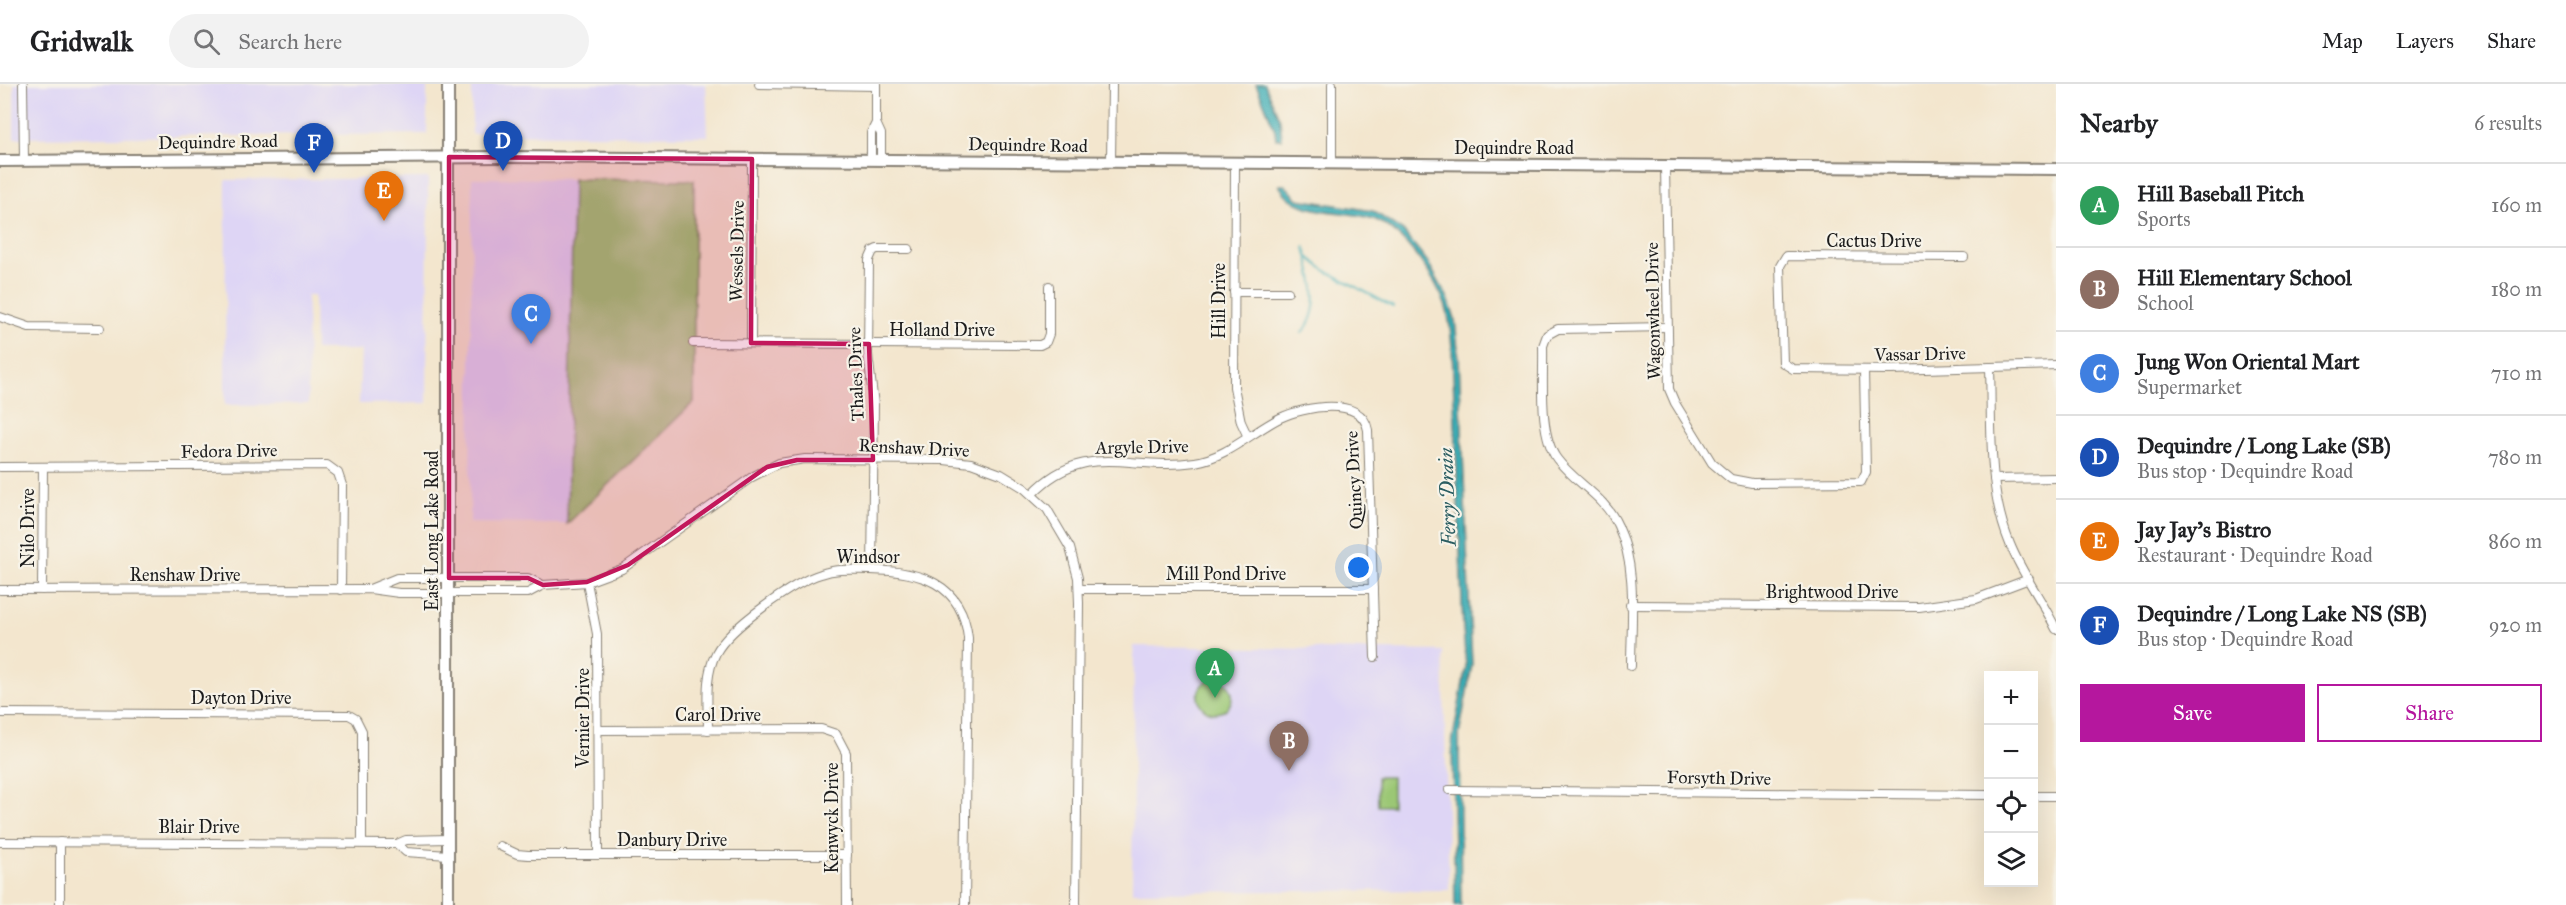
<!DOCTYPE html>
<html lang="en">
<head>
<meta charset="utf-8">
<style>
	:root { --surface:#fff; --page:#f2f2f2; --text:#202124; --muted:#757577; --line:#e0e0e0; --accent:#b5179e }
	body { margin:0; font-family:"IM FELL Great Primer",serif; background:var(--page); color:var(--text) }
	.controls { position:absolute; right:18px; bottom:18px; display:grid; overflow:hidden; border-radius:0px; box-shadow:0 6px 24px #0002 }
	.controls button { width:54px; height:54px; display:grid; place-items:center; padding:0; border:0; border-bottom:2px solid var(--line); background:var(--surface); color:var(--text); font:30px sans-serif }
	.you { position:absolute; left:1359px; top:484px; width:21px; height:21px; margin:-15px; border:4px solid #fff; border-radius:50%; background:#1a73e8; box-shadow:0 0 0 9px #1a73e833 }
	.badge { display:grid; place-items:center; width:39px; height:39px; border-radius:50%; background:var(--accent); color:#fff; font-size:20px; font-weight:700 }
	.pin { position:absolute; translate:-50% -50px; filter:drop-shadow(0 2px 3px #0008) }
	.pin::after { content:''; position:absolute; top:32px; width:21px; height:18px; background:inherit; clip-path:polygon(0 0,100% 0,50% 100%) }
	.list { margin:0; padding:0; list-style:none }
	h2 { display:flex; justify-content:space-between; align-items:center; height:78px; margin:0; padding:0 24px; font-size:26px }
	h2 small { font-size:20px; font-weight:400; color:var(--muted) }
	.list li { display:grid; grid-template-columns:39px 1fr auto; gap:18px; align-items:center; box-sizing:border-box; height:84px; padding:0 24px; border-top:2px solid var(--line) }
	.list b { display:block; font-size:22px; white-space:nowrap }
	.list p { margin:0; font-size:20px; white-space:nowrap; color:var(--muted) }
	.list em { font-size:20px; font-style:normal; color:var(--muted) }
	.actions { display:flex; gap:12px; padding:18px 24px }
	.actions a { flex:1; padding:14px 0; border:2px solid var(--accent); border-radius:0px; text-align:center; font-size:21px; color:var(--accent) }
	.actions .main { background:var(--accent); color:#fff }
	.icon { flex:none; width:33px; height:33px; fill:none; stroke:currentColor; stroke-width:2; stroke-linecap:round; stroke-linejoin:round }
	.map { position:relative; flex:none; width:2056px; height:821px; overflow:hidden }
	header { display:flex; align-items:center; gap:36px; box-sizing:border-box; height:84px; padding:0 30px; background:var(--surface); border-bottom:2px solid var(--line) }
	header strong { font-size:28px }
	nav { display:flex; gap:33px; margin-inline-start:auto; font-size:21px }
	.search { width:420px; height:54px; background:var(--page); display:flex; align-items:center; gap:15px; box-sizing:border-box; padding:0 21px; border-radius:33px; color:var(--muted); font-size:22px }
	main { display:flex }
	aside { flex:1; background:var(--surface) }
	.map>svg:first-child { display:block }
	.built { fill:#ded5f5 }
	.green { fill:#9bc775; stroke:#5c7248; stroke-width:1.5 }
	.water { fill:#3cadb5; stroke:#2c6468; stroke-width:1.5 }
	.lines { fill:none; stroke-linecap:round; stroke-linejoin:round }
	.stream { stroke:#3cadb5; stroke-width:2 }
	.minor-casing { stroke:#888175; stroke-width:10 }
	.secondary-casing { stroke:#888175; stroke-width:14 }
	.minor { stroke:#fff; stroke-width:8 }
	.secondary { stroke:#fff; stroke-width:10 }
	.marked { fill:#c2185b; fill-opacity:0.2; stroke:#c2185b; stroke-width:4.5; stroke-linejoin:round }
	.labels { text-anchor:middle; stroke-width:4.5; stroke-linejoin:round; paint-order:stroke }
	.street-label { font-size:18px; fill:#1c1c1c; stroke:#f7f3e8 }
	.water-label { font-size:20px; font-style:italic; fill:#2a5d61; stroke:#f7f3e8 }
</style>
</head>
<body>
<header>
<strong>Gridwalk</strong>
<div class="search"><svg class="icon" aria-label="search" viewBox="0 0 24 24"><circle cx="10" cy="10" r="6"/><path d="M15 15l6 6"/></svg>Search here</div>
<nav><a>Map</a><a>Layers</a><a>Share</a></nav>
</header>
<main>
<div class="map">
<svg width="2056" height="821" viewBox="0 0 2056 821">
	<rect width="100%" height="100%" fill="#f7f3e8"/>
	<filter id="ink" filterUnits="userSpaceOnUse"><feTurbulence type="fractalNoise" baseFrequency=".0167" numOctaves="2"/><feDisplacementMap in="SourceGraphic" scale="12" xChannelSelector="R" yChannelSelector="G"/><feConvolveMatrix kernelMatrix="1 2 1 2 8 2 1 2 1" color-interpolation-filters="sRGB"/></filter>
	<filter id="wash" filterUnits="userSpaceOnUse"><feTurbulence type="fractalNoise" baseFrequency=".008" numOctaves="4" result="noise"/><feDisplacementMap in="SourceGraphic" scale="24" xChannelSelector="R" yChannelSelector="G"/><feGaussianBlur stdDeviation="1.35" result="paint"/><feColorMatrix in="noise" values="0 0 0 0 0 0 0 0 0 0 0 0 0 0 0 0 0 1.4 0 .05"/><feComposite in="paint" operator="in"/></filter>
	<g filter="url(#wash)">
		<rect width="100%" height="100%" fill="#f3e6ce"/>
		<g class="built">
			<path d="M 14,0 L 427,0 L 427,50 L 14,54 Z"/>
			<path d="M 472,0 L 706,0 L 708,52 L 472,50 Z"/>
			<path d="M 428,94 L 427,319 L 359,320 L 361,266 L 315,266 L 314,211 L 307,211 L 308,320 L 225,321 L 226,96 Z"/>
			<path d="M 472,94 L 573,95 L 567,440 L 470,439 Z"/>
			<path d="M 1134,562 L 1443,567 L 1449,806 L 1132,808 Z"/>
		</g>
		<g class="green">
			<path d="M 573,95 L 694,96 L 694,318 L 567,440 Z"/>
			<circle cx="1215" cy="612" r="17"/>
			<path d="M 1377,693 L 1392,693 L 1392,722 L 1378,722 Z"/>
		</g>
		<g class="water">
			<path d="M 1256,0 L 1265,0 L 1280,36 L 1282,55 L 1276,55 L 1275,46 Z"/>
			<path d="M 1279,101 L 1285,101 L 1298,115 L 1373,127 L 1403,147 L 1427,177 L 1448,214 L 1455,236 L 1459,275 L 1472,581 L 1459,651 L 1461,821 L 1455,821 L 1452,659 L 1466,583 L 1463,544 L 1452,264 C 1451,250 1450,236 1446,223 C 1437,196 1404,149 1378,137 C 1347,123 1297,136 1279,101 Z"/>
		</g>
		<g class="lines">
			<g class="stream">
				<path d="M 1307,172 L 1323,185 L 1393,223"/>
				<path d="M 1302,249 C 1324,224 1312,193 1305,163"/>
			</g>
		</g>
	</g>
	<g filter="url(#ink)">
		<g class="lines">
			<g class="minor-casing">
				<g id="minor">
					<path d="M 23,0 L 24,76"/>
					<path d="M 759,0 L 876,2"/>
					<path d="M 876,0 L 876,39 L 881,50 L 881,76"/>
					<path d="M 871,76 L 871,49 L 876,39"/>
					<path d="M 1111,78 L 1112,0"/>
					<path d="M 1235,79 L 1234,303 L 1241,338 L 1248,353"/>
					<path d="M 1332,80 L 1332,0"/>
					<path d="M 1665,82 L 1669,305 L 1675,319 L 1712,379 L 1731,395 L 1752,399 L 1861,398 L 1866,388 L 1864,286"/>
					<path d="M 1964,173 L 1786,172 L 1780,182 L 1783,279 L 1793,285 L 1891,286 L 2056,281"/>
					<path d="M 1234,208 L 1288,208"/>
					<path d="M 0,233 L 29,243 L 100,244"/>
					<path d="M 693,259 L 1040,261 L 1046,258 L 1049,250 L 1049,202"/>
					<path d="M 751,259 L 752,75"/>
					<path d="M 1990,283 C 1992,342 1987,405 2010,460 C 2022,490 2042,516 2056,545"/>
					<path d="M 0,383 L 327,381 L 338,389 L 342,401 L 341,506"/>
					<path d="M 1994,395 L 2056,394"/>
					<path d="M 1032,410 C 1085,355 1130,388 1195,378 C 1227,373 1252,348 1280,334 C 1303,323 1362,311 1368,346 L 1375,573"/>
					<path d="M 872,486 L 874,321 L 868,270 L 869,176 L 873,167 L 877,165 L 909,165"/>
					<path d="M 587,498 L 597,550 L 598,771"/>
					<path d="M 370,505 L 397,494 L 528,494 L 543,501"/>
					<path d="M 1079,505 L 1373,505"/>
					<path d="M 0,506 L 370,505 L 399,509 L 528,509 L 543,501 L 587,498 L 622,485 L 752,393 L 779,379 L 805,375 L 944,376 L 971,379 L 1001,390 L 1024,404 L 1047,425 L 1070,464 L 1078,494 L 1079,519 L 1076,821"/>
					<path d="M 42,506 L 43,383"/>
					<path d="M 1630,521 L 1919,523 L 1976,515 L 2029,495"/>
					<path d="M 1631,582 C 1631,537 1638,484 1618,442 C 1605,412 1576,400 1557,375 C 1538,349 1544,294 1543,262 L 1547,251 L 1558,245 L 1667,243"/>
					<path d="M 0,629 L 349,631 L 356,635 L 362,647 L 362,758"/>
					<path d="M 598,646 L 821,645 L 836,650 L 846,669 L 847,821"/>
					<path d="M 708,646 C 708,621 704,592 716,569 C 729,544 794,498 821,490 C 837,484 854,486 871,486 C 919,487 962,498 968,554 L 965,821"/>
					<path d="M 1449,706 L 1988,711"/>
					<path d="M 2034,712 L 2056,712"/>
					<path d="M 0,758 L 397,760"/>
					<path d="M 60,758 L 60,821"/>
					<path d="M 500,762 L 517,770 L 528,771 L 847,771"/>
					<path d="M 448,771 L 406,768 L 397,760 L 406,756 L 448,755"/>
				</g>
			</g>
			<g class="secondary-casing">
				<g id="secondary">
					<path d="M 0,77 L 503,73 L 2056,85"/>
					<path d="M 448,821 L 448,0"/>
				</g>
			</g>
			<use href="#minor" class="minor"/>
			<use href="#secondary" class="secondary"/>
		</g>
	</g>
	<path class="marked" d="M 449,73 L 752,75 L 751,259 L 869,260 L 873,376 L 797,376 L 767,383 L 628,481 L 587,498 L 543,501 L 528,494 L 449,494 Z"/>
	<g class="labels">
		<g class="street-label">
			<text transform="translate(218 58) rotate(-1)" y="6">Dequindre Road</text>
			<text transform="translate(1028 61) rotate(1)" y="6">Dequindre Road</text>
			<text x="1514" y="70">Dequindre Road</text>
			<text x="1874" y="163">Cactus Drive</text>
			<text transform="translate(737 167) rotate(-89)" y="6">Wessels Drive</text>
			<text transform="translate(1219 217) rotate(-90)" y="6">Hill Drive</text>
			<text transform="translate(1653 227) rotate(-91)" y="6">Wagonwheel Drive</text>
			<text x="942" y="252">Holland Drive</text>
			<text transform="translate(1920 270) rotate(-1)" y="6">Vassar Drive</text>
			<text transform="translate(856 290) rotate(-92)" y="6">Thales Drive</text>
			<text transform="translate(1142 363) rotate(-1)" y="6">Argyle Drive</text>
			<text transform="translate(914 364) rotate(3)" y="6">Renshaw Drive</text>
			<text transform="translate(229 367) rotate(-1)" y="6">Fedora Drive</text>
			<text transform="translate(1354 396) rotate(-93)" y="6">Quincy Drive</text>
			<text transform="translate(28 444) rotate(-90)" y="6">Nilo Drive</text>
			<text transform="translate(432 447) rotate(-90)" y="6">East Long Lake Road</text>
			<text x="868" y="479">Windsor</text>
			<text x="1226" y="496">Mill Pond Drive</text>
			<text x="185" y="497">Renshaw Drive</text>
			<text x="1832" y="514">Brightwood Drive</text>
			<text x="241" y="620">Dayton Drive</text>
			<text x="718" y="637">Carol Drive</text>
			<text transform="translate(583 634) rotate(-90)" y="6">Vernier Drive</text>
			<text transform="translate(1719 694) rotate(1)" y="6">Forsyth Drive</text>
			<text transform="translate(832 734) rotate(-90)" y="6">Kenwyck Drive</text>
			<text x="199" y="749">Blair Drive</text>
			<text x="672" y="762">Danbury Drive</text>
		</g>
		<g class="water-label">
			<text transform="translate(1447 413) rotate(-92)" y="7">Ferry Drain</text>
		</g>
	</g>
</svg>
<div class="controls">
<button>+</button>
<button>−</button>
<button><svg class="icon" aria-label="locate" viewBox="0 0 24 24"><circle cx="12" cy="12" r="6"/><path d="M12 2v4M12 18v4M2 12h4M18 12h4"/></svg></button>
<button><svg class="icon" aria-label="layers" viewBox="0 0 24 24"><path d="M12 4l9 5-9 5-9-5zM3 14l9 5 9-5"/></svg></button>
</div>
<div class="you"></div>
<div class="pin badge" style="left:1215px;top:614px;background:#2e9e5b">A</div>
<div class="pin badge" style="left:1289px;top:687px;background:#8d6e63">B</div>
<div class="pin badge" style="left:531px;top:260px;background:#3f7fe0">C</div>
<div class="pin badge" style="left:503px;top:87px;background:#1a4fb4">D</div>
<div class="pin badge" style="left:384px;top:137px;background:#e8710a">E</div>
<div class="pin badge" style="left:314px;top:89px;background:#1a4fb4">F</div>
</div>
<aside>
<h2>Nearby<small>6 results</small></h2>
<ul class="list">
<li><span class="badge" style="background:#2e9e5b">A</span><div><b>Hill Baseball Pitch</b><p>Sports</p></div><em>160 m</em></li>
<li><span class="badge" style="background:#8d6e63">B</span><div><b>Hill Elementary School</b><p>School</p></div><em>180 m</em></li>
<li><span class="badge" style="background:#3f7fe0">C</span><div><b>Jung Won Oriental Mart</b><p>Supermarket</p></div><em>710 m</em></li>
<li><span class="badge" style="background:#1a4fb4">D</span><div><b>Dequindre / Long Lake (SB)</b><p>Bus stop · Dequindre Road</p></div><em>780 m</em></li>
<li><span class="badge" style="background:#e8710a">E</span><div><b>Jay Jay's Bistro</b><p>Restaurant · Dequindre Road</p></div><em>860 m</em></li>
<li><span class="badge" style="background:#1a4fb4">F</span><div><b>Dequindre / Long Lake NS (SB)</b><p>Bus stop · Dequindre Road</p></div><em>920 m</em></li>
</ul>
<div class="actions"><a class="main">Save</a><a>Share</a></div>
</aside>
</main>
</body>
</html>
